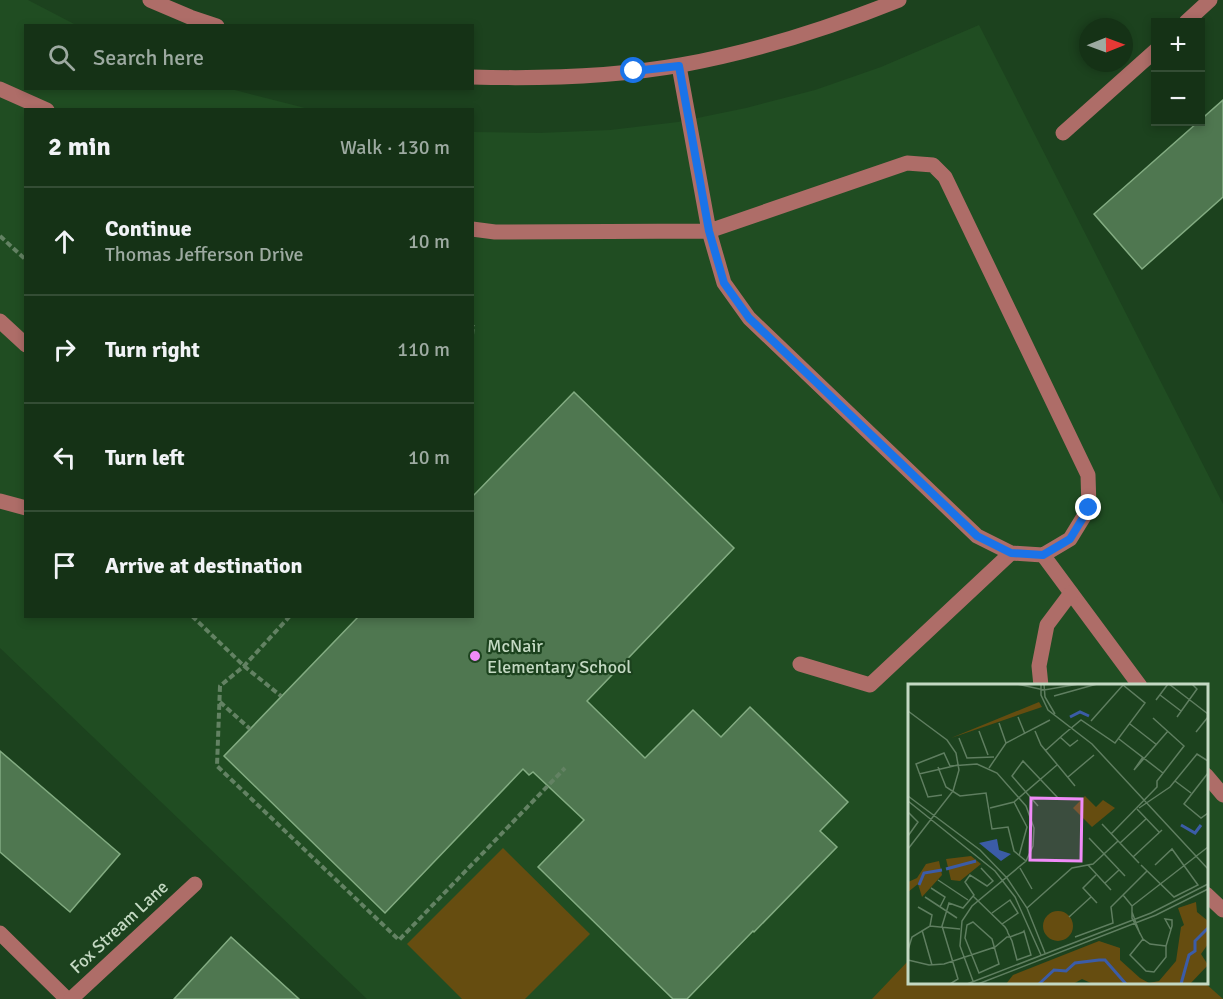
<!DOCTYPE html>
<html lang="en">
<head>
<meta charset="utf-8">
<style>
	:root { --surface:#153216; --page:#1e3a1f; --text:#f1f3f6; --muted:#9daaa1; --line:#344d35 }
	body { margin:0; font-family:Signika,sans-serif; background:var(--page); color:var(--text) }
	.controls { position:absolute; right:18px; top:18px; display:grid; overflow:hidden; border-radius:0px; box-shadow:0 3px 9px #0003 }
	.controls button { width:54px; height:54px; display:grid; place-items:center; padding:0; border:0; border-bottom:2px solid var(--line); background:var(--surface); color:var(--text); font:30px sans-serif }
	.compass { position:absolute; left:1079px; top:18px; width:54px; height:54px; border-radius:50%; background:var(--surface); box-shadow:0 3px 9px #0003; rotate:89deg }
	.stop { position:absolute; width:18px; height:18px; margin:-14px; border:4px solid #1a73e8; border-radius:50%; background:#fff }
	.stop.end { background:#1a73e8; border-color:#fff; box-shadow:0 2px 6px #0008 }
	.list { margin:0; padding:0; list-style:none }
	h2 { display:flex; justify-content:space-between; align-items:center; height:78px; margin:0; padding:0 24px; font-size:26px }
	h2 small { font-size:20px; font-weight:400; color:var(--muted) }
	.list li { display:grid; grid-template-columns:39px 1fr auto; gap:18px; align-items:center; box-sizing:border-box; height:108px; padding:0 24px; border-top:2px solid var(--line) }
	.list b { display:block; font-size:22px; white-space:nowrap }
	.list p { margin:0; font-size:20px; white-space:nowrap; color:var(--muted) }
	.list em { font-size:20px; font-style:normal; color:var(--muted) }
	.icon { flex:none; width:33px; height:33px; fill:none; stroke:currentColor; stroke-width:2; stroke-linecap:round; stroke-linejoin:round }
	.map { position:relative; flex:none; width:1223px; height:999px; overflow:hidden }
	.search { position:absolute; background:var(--surface); box-shadow:0 3px 9px #0003; left:24px; top:24px; width:450px; height:66px; display:flex; align-items:center; gap:15px; box-sizing:border-box; padding:0 21px; border-radius:0px; color:var(--muted); font-size:22px }
	.panel { position:absolute; background:var(--surface); box-shadow:0 3px 9px #0003; left:24px; top:108px; width:450px; height:510px; border-radius:0px }
	.map>svg:first-child { display:block }
	.built { fill:#204d22; fill-rule:evenodd }
	.green { fill:#664d10 }
	.building { fill:#4f7750; stroke:#83ac82; stroke-width:1.5 }
	.lines { fill:none; stroke-linecap:round; stroke-linejoin:round }
	.path { stroke:#638263; stroke-width:4; stroke-dasharray:6 3; stroke-linecap:butt }
	.minor { stroke:#ae6d68; stroke-width:15 }
	.route { stroke:#1a73e8; stroke-width:8 }
	.poi-dot { fill:#ef8bf7; stroke:#1c421e; stroke-width:2 }
	.labels { text-anchor:middle; stroke-width:4.5; stroke-linejoin:round; paint-order:stroke }
	.poi-label { font-size:18px; fill:#c4d9c3; stroke:#1c421e; text-anchor:start }
	.street-label { font-size:18px; fill:#c4d9c3; stroke:#1c421e }
	.inset-river { fill:none; stroke:#3b5ca7; stroke-width:3 }
	.inset-road { fill:none; stroke:#5f7e60; stroke-width:1.5 }
	.view { fill:#ef8bf7; fill-opacity:0.15; stroke:#ef8bf7; stroke-width:3 }
	.inset-edge { fill:none; stroke:#c4d9c3; stroke-width:3 }
</style>
</head>
<body>
<div class="map">
<svg width="1223" height="999" viewBox="0 0 1223 999">
	<rect width="100%" height="100%" fill="#1c421e"/>
	<path class="built" d="M 0,0 L 28,0 L 76,25 L 26,26 L 26,88 L 231,89 L 309,109 L 26,110 L 26,616 L 472,616 L 473,132 L 539,133 L 610,130 L 678,122 L 746,108 L 815,90 L 881,67 L 979,25 L 1223,504 L 1223,999 L 367,999 L 0,648 ZM 910,686 L 1206,686 L 1206,982 L 910,982 Z"/>
	<g class="green">
		<path d="M 503,848 L 590,934 L 525,999 L 462,999 L 407,944 Z"/>
		<path d="M 909,960 L 910,982 L 1205,983 L 1223,999 L 872,999 Z"/>
	</g>
	<g class="building">
		<path d="M 1223,100 L 1223,197 L 1142,269 L 1094,214 Z"/>
		<path d="M 574,392 L 734,548 L 587,701 L 645,758 L 693,710 L 721,737 L 750,707 L 848,802 L 820,831 L 837,847 L 754,932 L 753,931 L 687,999 L 673,999 L 538,867 L 584,820 L 533,772 L 529,775 L 523,769 L 385,913 L 224,756 L 359,616 L 472,616 L 472,497 Z"/>
		<path d="M 0,751 L 120,854 L 70,912 L 0,852 Z"/>
		<path d="M 231,937 L 299,999 L 174,999 Z"/>
	</g>
	<g class="lines">
		<g class="path">
			<path d="M 0,236 L 26,260"/>
			<path d="M 472,335 L 473,325"/>
			<path d="M 192,616 L 244,666 L 281,696"/>
			<path d="M 290,616 L 244,666 L 220,686 L 217,766 L 399,940 L 565,768"/>
			<path d="M 220,702 L 250,729"/>
		</g>
		<g class="minor">
			<path d="M 150,0 L 190,17 L 217,26"/>
			<path d="M 1186,22 L 1210,0"/>
			<path d="M 472,77 C 542,79 613,77 681,65 C 758,51 827,29 899,0"/>
			<path d="M 0,89 L 47,110"/>
			<path d="M 1063,133 L 1156,50"/>
			<path d="M 472,229 L 495,232 L 709,231 L 907,163 L 933,165 L 945,177 L 1088,475 L 1089,508 L 1070,539 L 1043,555 L 1011,553 L 977,536 L 749,318 L 724,283 L 709,231 L 679,66"/>
			<path d="M 0,321 L 26,345"/>
			<path d="M 0,501 L 26,508"/>
			<path d="M 1043,555 L 1140,686"/>
			<path d="M 800,664 L 870,685 L 1011,553"/>
			<path d="M 1041,686 L 1039,666 L 1047,625 L 1071,593"/>
			<path d="M 1206,775 L 1223,795"/>
			<path d="M 1206,894 L 1223,910"/>
			<path d="M 0,933 L 67,999"/>
			<path d="M 71,999 L 195,884"/>
		</g>
	</g>
	<g class="lines">
		<path class="route" d="M 634,71 L 679,66 L 709,231 L 724,283 L 749,318 L 977,536 L 1011,553 L 1043,555 L 1070,539 L 1089,508"/>
	</g>
	<circle class="poi-dot" cx="475" cy="656" r="6"/>
	<g class="labels">
		<g class="poi-label">
			<text x="487" y="652">McNair<tspan x="487" dy="21">Elementary School</tspan></text>
		</g>
		<g class="street-label">
			<text transform="translate(119 927) rotate(-43)" y="6">Fox Stream Lane</text>
		</g>
	</g>
	<g transform="translate(908 684)">
		<rect width="300" height="300" fill="#1c421e"/>
		<path d="M 131,18 L 134,23 L 43,54 ZM 177,112 L 188,123 L 195,116 L 207,124 L 184,143 L 165,124 ZM 63,172 L 73,180 L 52,197 L 43,196 L 38,175 ZM 31,177 L 34,191 L 14,213 L 10,200 L 0,208 L 0,198 L 9,194 L 18,180 ZM 288,218 L 289,228 L 300,237 L 300,260 L 293,270 L 300,281 L 282,300 L 185,300 L 174,295 L 165,300 L 98,300 L 105,291 L 191,257 L 212,264 L 212,276 L 232,294 L 241,299 L 251,297 L 268,277 L 273,243 L 276,241 L 270,224 ZM135 242a15 15 0 1 1 30 0a15 15 0 1 1-30 0Z" fill="#664d10"/>
		<path d="M 89,155 L 91,166 L 103,170 L 93,177 L 71,159 Z" fill="#3b5ca7"/>
		<path class="inset-river" d="M 162,33 L 172,28 L 181,32M 273,141 L 287,149 L 293,141M 38,185 L 68,177M 11,201 L 16,189 L 34,186M 131,300 L 146,286 L 158,287 L 167,279 L 191,276 L 197,276 L 218,300M 273,300 L 281,271 L 287,267 L 287,257 L 300,244"/>
		<path class="inset-road" d="M 109,0 L 136,6 L 171,0M 133,0 L 133,11 L 140,26 L 184,60 L 300,185M 136,0 L 137,13 L 147,30M 261,0 L 300,30M 252,11 L 273,27M 146,12 L 189,0M 248,16 L 260,0M 0,27 L 39,56 L 48,69 L 51,86 L 45,107 L 0,165M 110,33 L 117,50M 269,33 L 289,5 L 284,0M 91,39 L 98,59M 222,40 L 249,61M 71,47 L 80,71M 127,47 L 133,61 L 167,102M 288,48 L 300,33M 156,50 L 173,36 L 207,59 L 237,19 L 215,1 L 183,37M 152,53 L 162,62 L 170,56M 51,54 L 59,74 L 86,73M 211,55 L 255,89M 137,67 L 156,50M 235,73 L 226,86 L 260,47M 42,82 L 69,80 L 89,89 L 118,122 L 126,144 L 125,162 L 118,177 L 64,222 L 54,237 L 52,262 L 65,297M 30,83 L 38,103 L 52,112 L 78,109 L 84,145 L 100,143 L 106,167 L 118,177M 81,84 L 98,59 L 142,36M 300,89 L 276,120 L 293,134 L 300,129M 11,90 L 50,81M 160,93 L 186,71M 267,97 L 283,109M 34,111 L 20,113 L 8,80 L 36,69 L 42,82M 0,112 L 72,166 L 99,194 L 119,224 L 137,269M 0,117 L 87,187 L 107,213 L 133,271M 106,118 L 119,143 L 111,172M 130,122 L 104,92 L 115,77 L 150,114M 82,124 L 106,118 L 149,81M 231,124 L 262,103 L 289,70 L 300,77M 229,125 L 251,148M 0,128 L 10,138 L 0,152M 194,140 L 231,179M 203,150 L 249,103 L 249,97 L 276,62 L 245,34M 181,154 L 217,192M 212,159 L 238,135M 225,173 L 254,146M 180,181 L 203,206M 233,181 L 266,213 L 290,201 L 264,165 L 247,181M 112,184 L 124,205M 188,191 L 175,204 L 189,219M 30,196 L 60,216M 197,199 L 211,186M 23,204 L 37,213 L 32,223M 215,211 L 224,222 L 224,234 L 235,255 L 242,260 L 258,262M 17,213 L 49,234M 224,222 L 300,163M 10,223 L 24,231 L 22,242M 119,224 L 164,184 L 185,180 L 210,157M 224,228 L 232,250M 84,229 L 102,216 L 110,229 L 94,240M 161,233 L 183,213M 65,238 L 84,255 L 91,280 L 71,289 L 57,254 L 59,241 ZM 14,246 L 24,281M 167,253 L 205,239 L 203,223 L 239,187M 235,255 L 222,271 L 238,287 L 246,288 L 258,273 L 258,262 L 264,242 L 264,236 L 257,235 L 263,246M 0,266 L 4,253 L 22,242 L 52,245M 0,276 L 21,281 L 36,280 L 87,263 L 99,253 L 102,253 L 115,248 L 116,247 L 123,271 L 109,276 L 104,257 L 100,249 L 99,246 L 97,243 L 65,212M 42,300 L 50,295 L 34,242 L 38,229 L 41,219 L 55,224 L 66,211 L 57,198 L 62,191 L 79,202 L 85,197 L 73,184M 59,300 L 243,229 L 300,200M 70,300 L 248,231 L 300,205"/>
		<path class="view" d="M 123,114 L 174,115 L 173,177 L 122,176 Z"/>
		<rect width="300" height="300" class="inset-edge"/>
	</g>
</svg>
<div class="controls">
<button>+</button>
<button>−</button>
</div>
<svg class="compass" viewBox="-18 -18 36 36"><path d="M0-13l5 13h-10z" fill="#e53935"/><path d="M0 13l5-13h-10z" fill="#9daaa1"/></svg>
<div class="stop" style="left:634px;top:71px"></div>
<div class="stop end" style="left:1089px;top:508px"></div>
<div class="search"><svg class="icon" aria-label="search" viewBox="0 0 24 24"><circle cx="10" cy="10" r="6"/><path d="M15 15l6 6"/></svg>Search here</div>
<section class="panel">
<h2>2 min<small>Walk · 130 m</small></h2>
<ul class="list">
<li><svg class="icon" aria-label="ahead" viewBox="0 0 24 24"><path d="M12 20V5M6 11l6-6 6 6"/></svg><div><b>Continue</b><p>Thomas Jefferson Drive</p></div><em>10 m</em></li>
<li><svg class="icon" aria-label="right" viewBox="0 0 24 24"><path d="M7 20v-9h11M14 6l5 5-5 5"/></svg><div><b>Turn right</b></div><em>110 m</em></li>
<li><svg class="icon" aria-label="left" viewBox="0 0 24 24"><path d="M17 20v-9H6M10 6l-5 5 5 5"/></svg><div><b>Turn left</b></div><em>10 m</em></li>
<li><svg class="icon" aria-label="arrive" viewBox="0 0 24 24"><path d="M6 21V4h12l-3 4 3 4H6"/></svg><div><b>Arrive at destination</b></div></li>
</ul>
</section>
</div>
</body>
</html>
